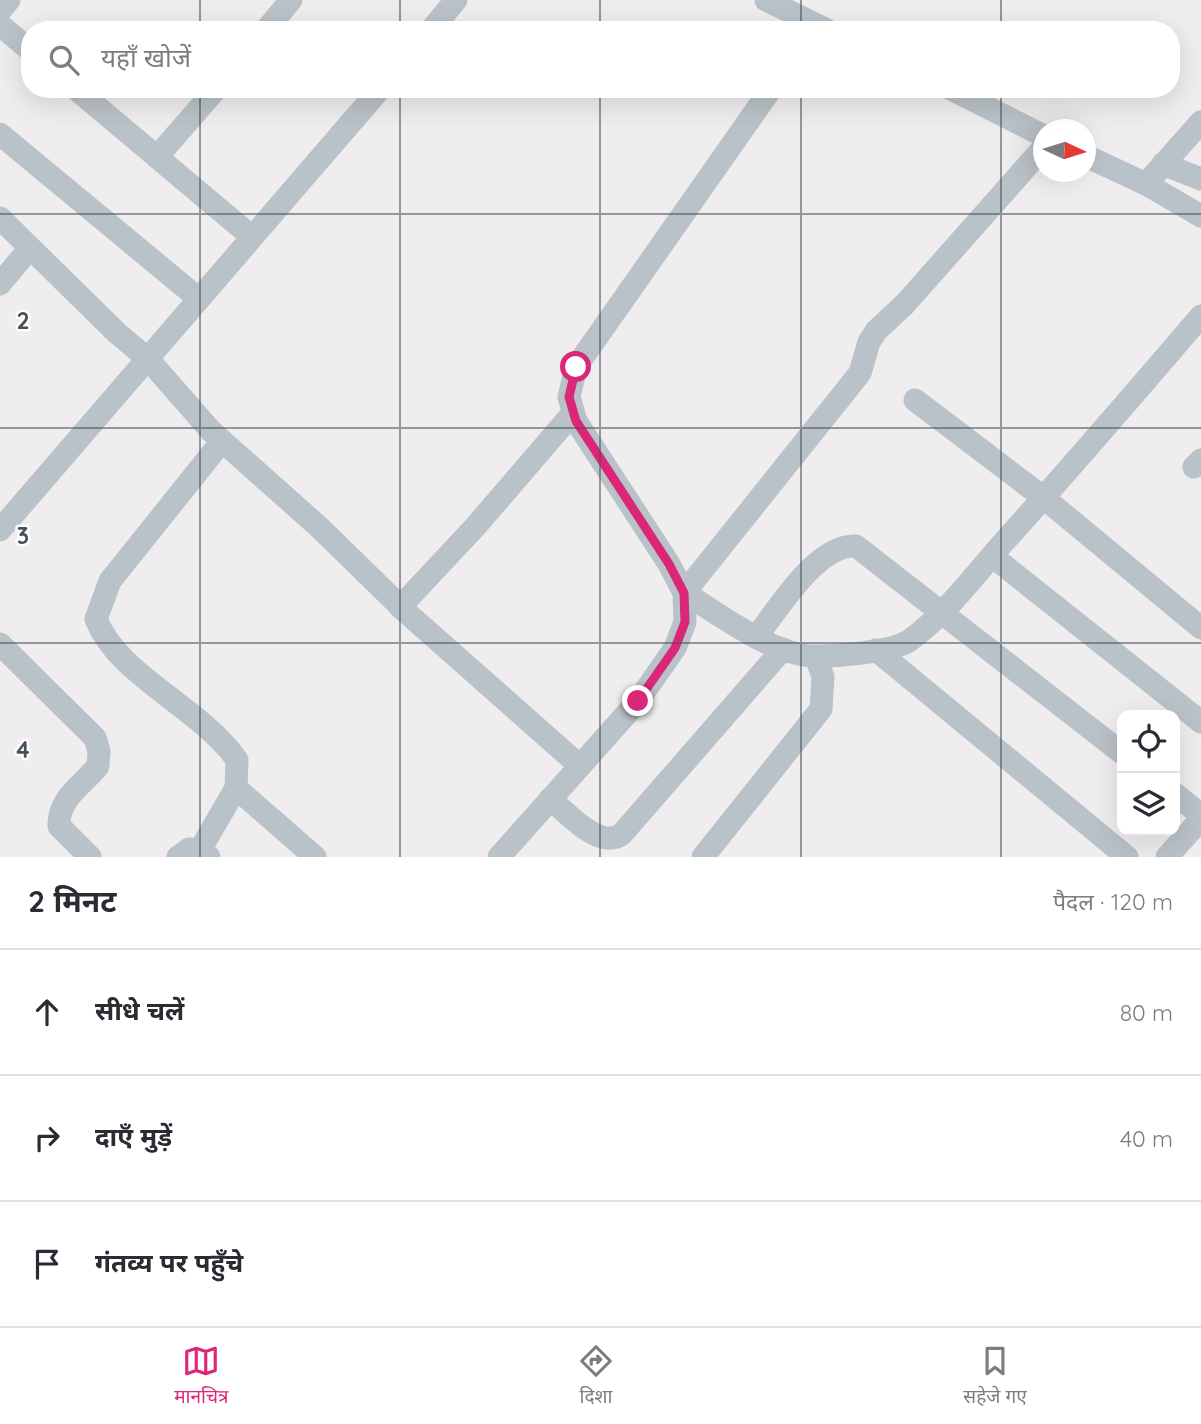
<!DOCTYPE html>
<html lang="hi">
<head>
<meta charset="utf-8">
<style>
	:root { --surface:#fff; --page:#f2f2f3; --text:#2b2b33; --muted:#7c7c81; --line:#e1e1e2; --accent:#db2777 }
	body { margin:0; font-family:Quicksand,"Noto Sans Devanagari",sans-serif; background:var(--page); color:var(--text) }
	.controls { position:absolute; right:21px; bottom:21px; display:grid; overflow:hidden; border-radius:14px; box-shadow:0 7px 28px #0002 }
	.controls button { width:63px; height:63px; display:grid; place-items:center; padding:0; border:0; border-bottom:2px solid var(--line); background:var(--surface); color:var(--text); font:35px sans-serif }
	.compass { position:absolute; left:1033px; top:119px; width:63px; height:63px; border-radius:50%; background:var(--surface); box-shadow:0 7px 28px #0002; rotate:94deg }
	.stop { position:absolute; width:21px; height:21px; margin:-16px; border:5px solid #db2777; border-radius:50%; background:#fff }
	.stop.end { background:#db2777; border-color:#fff; box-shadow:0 2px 7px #0008 }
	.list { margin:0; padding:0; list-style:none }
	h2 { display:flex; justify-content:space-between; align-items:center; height:91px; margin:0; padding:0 28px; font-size:30px }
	h2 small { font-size:23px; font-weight:400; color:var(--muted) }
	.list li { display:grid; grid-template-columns:46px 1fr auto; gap:21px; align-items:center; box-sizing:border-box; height:126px; padding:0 28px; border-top:2px solid var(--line) }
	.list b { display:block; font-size:26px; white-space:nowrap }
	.list em { font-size:23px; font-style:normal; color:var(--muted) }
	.icon { flex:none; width:38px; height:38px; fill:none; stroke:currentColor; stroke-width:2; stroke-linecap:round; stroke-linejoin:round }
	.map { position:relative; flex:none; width:1201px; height:857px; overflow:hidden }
	.search { position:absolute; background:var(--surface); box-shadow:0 7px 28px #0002; left:21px; right:21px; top:21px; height:77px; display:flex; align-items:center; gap:18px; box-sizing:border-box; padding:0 24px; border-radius:28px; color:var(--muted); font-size:26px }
	.sheet { height:469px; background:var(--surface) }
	nav { display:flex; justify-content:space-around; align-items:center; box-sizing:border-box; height:98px; border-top:2px solid var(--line); background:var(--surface); font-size:19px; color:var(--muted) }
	nav a { display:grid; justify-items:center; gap:4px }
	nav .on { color:var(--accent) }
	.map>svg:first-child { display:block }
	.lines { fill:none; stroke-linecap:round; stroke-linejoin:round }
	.street { stroke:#b9c2c8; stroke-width:23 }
	.route { stroke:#db2777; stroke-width:9 }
	.grid { fill:none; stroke:#475158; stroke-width:2; stroke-opacity:0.55 }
	.grid-label { font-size:23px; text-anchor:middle; font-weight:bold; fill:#475158; stroke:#fff; stroke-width:5; stroke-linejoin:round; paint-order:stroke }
</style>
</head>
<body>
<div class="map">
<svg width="1201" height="857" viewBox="0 0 1201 857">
	<rect width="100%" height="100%" fill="#efeded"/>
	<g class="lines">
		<g class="street">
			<path d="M 766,0 L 827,30"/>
			<path d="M 0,11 L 9,0"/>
			<path d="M 0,25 L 30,50"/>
			<path d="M 266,30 L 291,0"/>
			<path d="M 431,30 L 456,0"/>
			<path d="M 76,89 L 252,237"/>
			<path d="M 951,89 L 1044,136"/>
			<path d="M 0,134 L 199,299"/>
			<path d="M 1044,147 L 905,304 L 876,331 L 869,342 L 860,373 L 684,593 C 720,614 774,657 817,656 C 838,656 894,652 910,640 C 945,615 974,576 1002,544 C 1070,469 1135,393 1201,316"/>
			<path d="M 1086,156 L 1146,184 L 1201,216"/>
			<path d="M 157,157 L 216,89"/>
			<path d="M 1163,164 L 1201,179"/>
			<path d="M 1146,184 L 1201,122"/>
			<path d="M 0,218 L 117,333 L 148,359 L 211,431 L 320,528 L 407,613 L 580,766"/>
			<path d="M 0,284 L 30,248"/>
			<path d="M 915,400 L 1044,498 L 1201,628"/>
			<path d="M 1194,467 L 1201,460"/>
			<path d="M 0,530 L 380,89"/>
			<path d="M 992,556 L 1201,722"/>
			<path d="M 400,607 L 475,527 L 573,413"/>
			<path d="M 757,636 C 779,608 817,544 856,546 L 1122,753"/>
			<path d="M 0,644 L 95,738 L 99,751 L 98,766 C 82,786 58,798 59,826 L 90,857"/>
			<path d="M 876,650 L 1127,857"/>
			<path d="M 236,788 L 315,857"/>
			<path d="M 1175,794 L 1201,815"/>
			<path d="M 550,799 C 568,813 598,849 621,835 L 783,649"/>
			<path d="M 200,850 L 236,788 L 237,760 C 200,707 118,676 96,619 L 110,581 L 222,441"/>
			<path d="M 178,857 L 189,849 L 200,850 L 209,857"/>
			<path d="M 499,857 L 638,701 L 675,648 L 685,622 L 684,593 L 669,564 L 576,421 L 569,397 L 576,367 L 771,89"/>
			<path d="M 703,857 L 821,709 L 823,677 L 816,657"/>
			<path d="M 1167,857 L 1201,819"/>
		</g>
	</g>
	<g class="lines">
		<path class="route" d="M 576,367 L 569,397 L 576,421 L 669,564 L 684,593 L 685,622 L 675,648 L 638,701"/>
	</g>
	<path class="grid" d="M 200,0 L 200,30M 400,0 L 400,30M 600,0 L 600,30M 801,0 L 801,30M 1001,0 L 1001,30M 200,89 L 200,857M 400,89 L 400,857M 600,89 L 600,857M 801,89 L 801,857M 1001,89 L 1001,857M 0,214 L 1201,214M 0,428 L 1201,428M 0,643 L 1201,643"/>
	<g class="grid-label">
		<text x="23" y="329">2</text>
		<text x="23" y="544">3</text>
		<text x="23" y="758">4</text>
	</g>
</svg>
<div class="controls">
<button><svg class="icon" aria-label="locate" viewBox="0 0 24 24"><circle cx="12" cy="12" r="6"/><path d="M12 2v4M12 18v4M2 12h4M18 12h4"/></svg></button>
<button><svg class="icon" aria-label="layers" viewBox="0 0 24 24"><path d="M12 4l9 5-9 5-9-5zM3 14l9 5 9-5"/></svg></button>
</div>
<svg class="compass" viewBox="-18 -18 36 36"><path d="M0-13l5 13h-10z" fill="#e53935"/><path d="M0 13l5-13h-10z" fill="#7c7c81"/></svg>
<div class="stop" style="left:576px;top:367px"></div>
<div class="stop end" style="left:638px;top:701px"></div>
<div class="search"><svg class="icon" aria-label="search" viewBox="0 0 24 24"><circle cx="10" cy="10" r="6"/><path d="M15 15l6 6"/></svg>यहाँ खोजें</div>
</div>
<section class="sheet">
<h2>2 मिनट<small>पैदल · 120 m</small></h2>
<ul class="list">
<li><svg class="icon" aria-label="ahead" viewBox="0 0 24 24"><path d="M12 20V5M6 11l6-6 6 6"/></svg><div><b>सीधे चलें</b></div><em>80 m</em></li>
<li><svg class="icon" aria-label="right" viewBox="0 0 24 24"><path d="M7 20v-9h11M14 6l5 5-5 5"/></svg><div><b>दाएँ मुड़ें</b></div><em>40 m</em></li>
<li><svg class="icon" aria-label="arrive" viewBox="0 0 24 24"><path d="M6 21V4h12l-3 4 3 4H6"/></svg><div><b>गंतव्य पर पहुँचे</b></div></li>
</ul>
</section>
<nav>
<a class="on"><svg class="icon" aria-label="map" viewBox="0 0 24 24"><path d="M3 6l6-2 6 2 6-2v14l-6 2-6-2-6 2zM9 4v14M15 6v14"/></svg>मानचित्र</a>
<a><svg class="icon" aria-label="directions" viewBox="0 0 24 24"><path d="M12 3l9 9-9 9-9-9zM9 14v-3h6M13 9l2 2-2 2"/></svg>दिशा</a>
<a><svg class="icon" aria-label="saved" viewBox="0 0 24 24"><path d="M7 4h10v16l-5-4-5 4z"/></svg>सहेजे गए</a>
</nav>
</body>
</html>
